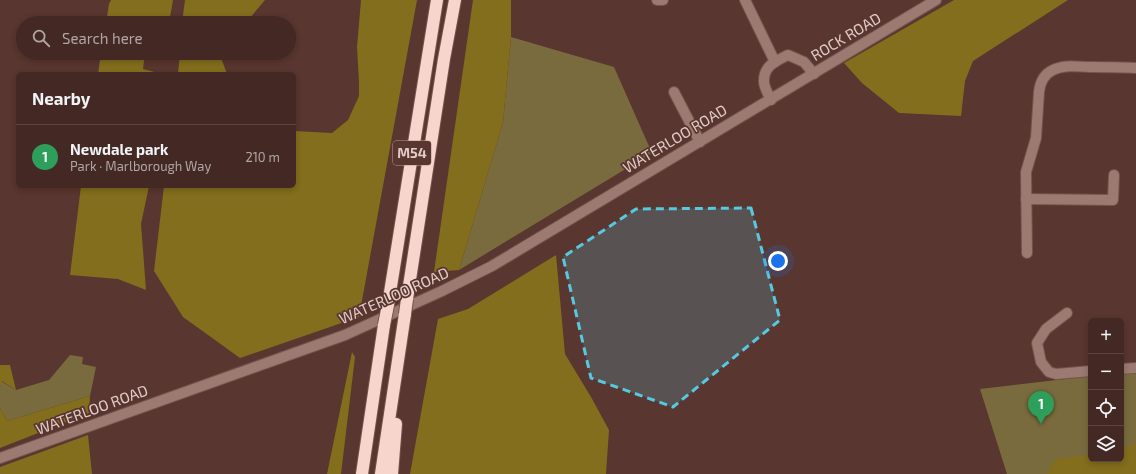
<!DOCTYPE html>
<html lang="en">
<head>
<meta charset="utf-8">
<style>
	:root { --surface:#432823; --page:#4d3430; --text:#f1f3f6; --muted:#afa6a6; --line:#5b4441; --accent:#56c9e1 }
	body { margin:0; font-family:"Exo 2",sans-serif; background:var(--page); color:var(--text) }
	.controls { position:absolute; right:12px; bottom:12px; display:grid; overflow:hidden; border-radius:6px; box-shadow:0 2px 6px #0003 }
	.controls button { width:36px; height:36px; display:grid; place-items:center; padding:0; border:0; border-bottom:1px solid var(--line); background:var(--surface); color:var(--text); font:20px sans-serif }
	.you { position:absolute; left:778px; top:261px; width:14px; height:14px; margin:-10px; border:3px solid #fff; border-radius:50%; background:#1a73e8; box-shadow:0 0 0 6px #1a73e833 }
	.badge { display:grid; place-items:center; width:26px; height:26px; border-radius:50%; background:var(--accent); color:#fff; font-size:13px; font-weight:700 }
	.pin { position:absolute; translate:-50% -33px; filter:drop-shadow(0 1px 2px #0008) }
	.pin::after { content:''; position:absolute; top:21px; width:14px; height:12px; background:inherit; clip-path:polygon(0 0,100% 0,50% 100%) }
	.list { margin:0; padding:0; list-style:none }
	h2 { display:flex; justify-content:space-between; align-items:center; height:52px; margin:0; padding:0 16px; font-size:17px }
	h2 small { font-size:13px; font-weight:400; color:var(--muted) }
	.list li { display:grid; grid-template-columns:26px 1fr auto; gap:12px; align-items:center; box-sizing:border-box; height:64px; padding:0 16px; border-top:1px solid var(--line) }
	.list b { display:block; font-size:15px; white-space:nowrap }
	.list p { margin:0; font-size:13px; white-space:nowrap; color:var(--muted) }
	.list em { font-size:13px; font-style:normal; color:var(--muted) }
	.icon { flex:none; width:22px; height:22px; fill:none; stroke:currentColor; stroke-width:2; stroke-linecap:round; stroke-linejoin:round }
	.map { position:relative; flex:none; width:1136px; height:474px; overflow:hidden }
	.search { position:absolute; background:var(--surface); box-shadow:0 2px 6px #0003; left:16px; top:16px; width:280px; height:44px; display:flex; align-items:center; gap:10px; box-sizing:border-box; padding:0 14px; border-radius:22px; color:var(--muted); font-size:15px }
	.panel { position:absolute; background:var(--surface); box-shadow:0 2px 6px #0003; left:16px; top:72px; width:280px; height:116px; border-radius:6px }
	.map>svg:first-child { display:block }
	.green { fill:#796b3e }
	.forest { fill:#836e1d }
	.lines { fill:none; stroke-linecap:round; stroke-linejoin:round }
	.minor-casing { stroke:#74544d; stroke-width:12 }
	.highway-casing { stroke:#74544d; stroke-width:14 }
	.minor { stroke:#9c7a72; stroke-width:10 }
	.highway { stroke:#f7d5cd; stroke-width:12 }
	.highway-bridge-casing { stroke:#74544d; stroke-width:14; stroke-linecap:butt }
	.highway-bridge { stroke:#f7d5cd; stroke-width:12 }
	.marked { fill:#56c9e1; fill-opacity:0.2; stroke:#56c9e1; stroke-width:3; stroke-dasharray:8 5; stroke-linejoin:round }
	.labels { text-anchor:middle; stroke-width:3.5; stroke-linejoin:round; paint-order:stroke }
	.shield { fill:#59362f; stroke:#b99f99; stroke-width:1 }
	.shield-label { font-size:14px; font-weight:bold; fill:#e2ccc7 }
	.street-label { font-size:15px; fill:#e2ccc7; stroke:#59362f }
</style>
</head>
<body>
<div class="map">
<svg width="1136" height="474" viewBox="0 0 1136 474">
	<rect width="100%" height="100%" fill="#59362f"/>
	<g class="green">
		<path d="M 511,37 L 614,67 L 652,153 L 459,270 L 503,122 Z"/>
		<path d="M 70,355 L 83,357 L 82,364 L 96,367 L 90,396 L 7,421 L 0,408 L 0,388 L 1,381 L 16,390 L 49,380 Z"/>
		<path d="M 1136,371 L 1136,474 L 1007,474 L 980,389 L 1091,376 L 1091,459 L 1121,459 L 1121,373 Z"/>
	</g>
	<g class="forest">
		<path d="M 111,0 L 173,0 L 169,23 L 106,23 L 109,4 Z"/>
		<path d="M 185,0 L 265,0 L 249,19 L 243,23 L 182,23 Z"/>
		<path d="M 361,0 L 417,0 L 359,317 L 240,358 L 183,317 L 154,271 L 164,186 L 294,186 L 294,131 L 332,133 L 348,120 L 359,96 L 359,82 L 357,47 Z"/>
		<path d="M 473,0 L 511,0 L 511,37 L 503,122 L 459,270 L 434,272 Z"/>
		<path d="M 954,0 L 1068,0 L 973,61 L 965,81 L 961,116 L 899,113 L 862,83 L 844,63 Z"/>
		<path d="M 101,53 L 145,53 L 143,69 L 162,74 L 98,74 Z"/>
		<path d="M 180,53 L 221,53 L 220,55 L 227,74 L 178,74 Z"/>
		<path d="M 81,186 L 149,186 L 141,224 L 146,290 L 118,279 L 70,275 Z"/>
		<path d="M 556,255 L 565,354 L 591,397 L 609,430 L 606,474 L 410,474 L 438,319 L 468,309 Z"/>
		<path d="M 352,352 L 355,357 L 341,474 L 327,474 Z"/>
		<path d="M 0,365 L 10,365 L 16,390 L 2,381 L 0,388 Z"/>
		<path d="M 90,396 L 89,413 L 0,448 L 0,408 L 7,421 Z"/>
		<path d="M 88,435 L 92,474 L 0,474 L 0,467 Z"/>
		<path d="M 1136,444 L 1136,474 L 1047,474 L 1055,459 L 1091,455 L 1091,459 L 1121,459 L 1121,448 Z"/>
	</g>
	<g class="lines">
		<g class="minor-casing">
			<g id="minor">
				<path d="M 657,0 L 663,0"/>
				<path d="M 745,0 L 775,62"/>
				<path d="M 674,92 L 700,142"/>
				<path d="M 771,100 C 768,94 764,87 764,82 C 763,66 776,61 788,55 L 804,62 L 814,74"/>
				<path d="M 1026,199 L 1113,200 L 1114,175"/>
				<path d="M 1027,253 L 1026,172 L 1036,138 L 1039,92 C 1040,83 1044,74 1053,70 C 1064,64 1078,67 1090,67 C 1105,67 1121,67 1136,68"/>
				<path d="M 1067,313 L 1046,329 L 1037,343 L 1041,362 L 1049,372 L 1056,374 L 1091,371"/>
				<path d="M 1121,369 L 1136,368"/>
				<path d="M 0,458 L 345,335 L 442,291 L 492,266 L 936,0"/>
			</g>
		</g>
		<g class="highway-casing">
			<g id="highway">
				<path d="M 407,299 L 444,59 L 455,0"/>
				<path d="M 388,305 L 437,0"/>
				<path d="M 362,474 L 384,325"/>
				<path d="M 381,474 L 405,314"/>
				<path d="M 392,474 L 396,424"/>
			</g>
		</g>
		<use href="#minor" class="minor"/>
		<use href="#highway" class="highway"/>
		<g class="highway-bridge-casing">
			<g id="highway-bridge">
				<path d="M 405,314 L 407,299"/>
				<path d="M 384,325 L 388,305"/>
			</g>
		</g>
		<use href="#highway-bridge" class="highway-bridge"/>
	</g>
	<path class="marked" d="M 751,208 L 780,320 L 673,407 L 591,378 L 563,257 L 636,209 Z"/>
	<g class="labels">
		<rect class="shield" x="393" y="141" width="38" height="24" rx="3"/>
		<g class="shield-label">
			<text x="412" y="158">M54</text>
		</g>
		<g class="street-label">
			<text transform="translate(846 37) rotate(-31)" y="5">ROCK ROAD</text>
			<text transform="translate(675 139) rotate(-31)" y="5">WATERLOO ROAD</text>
			<text transform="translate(394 296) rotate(-24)" y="5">WATERLOO ROAD</text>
			<text transform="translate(92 410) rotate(-20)" y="5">WATERLOO ROAD</text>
		</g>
	</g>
</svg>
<div class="controls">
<button>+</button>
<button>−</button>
<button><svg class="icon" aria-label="locate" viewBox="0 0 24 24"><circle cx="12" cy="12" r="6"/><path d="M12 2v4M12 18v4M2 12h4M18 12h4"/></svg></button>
<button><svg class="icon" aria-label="layers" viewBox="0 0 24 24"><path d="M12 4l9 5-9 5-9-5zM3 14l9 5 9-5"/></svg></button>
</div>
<div class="you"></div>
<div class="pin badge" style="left:1041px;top:424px;background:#2e9e5b">1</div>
<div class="search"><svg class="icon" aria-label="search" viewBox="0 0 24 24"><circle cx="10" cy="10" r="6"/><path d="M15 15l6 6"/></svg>Search here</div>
<section class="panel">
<h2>Nearby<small></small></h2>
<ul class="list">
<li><span class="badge" style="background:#2e9e5b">1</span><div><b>Newdale park</b><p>Park · Marlborough Way</p></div><em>210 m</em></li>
</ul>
</section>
</div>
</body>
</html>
